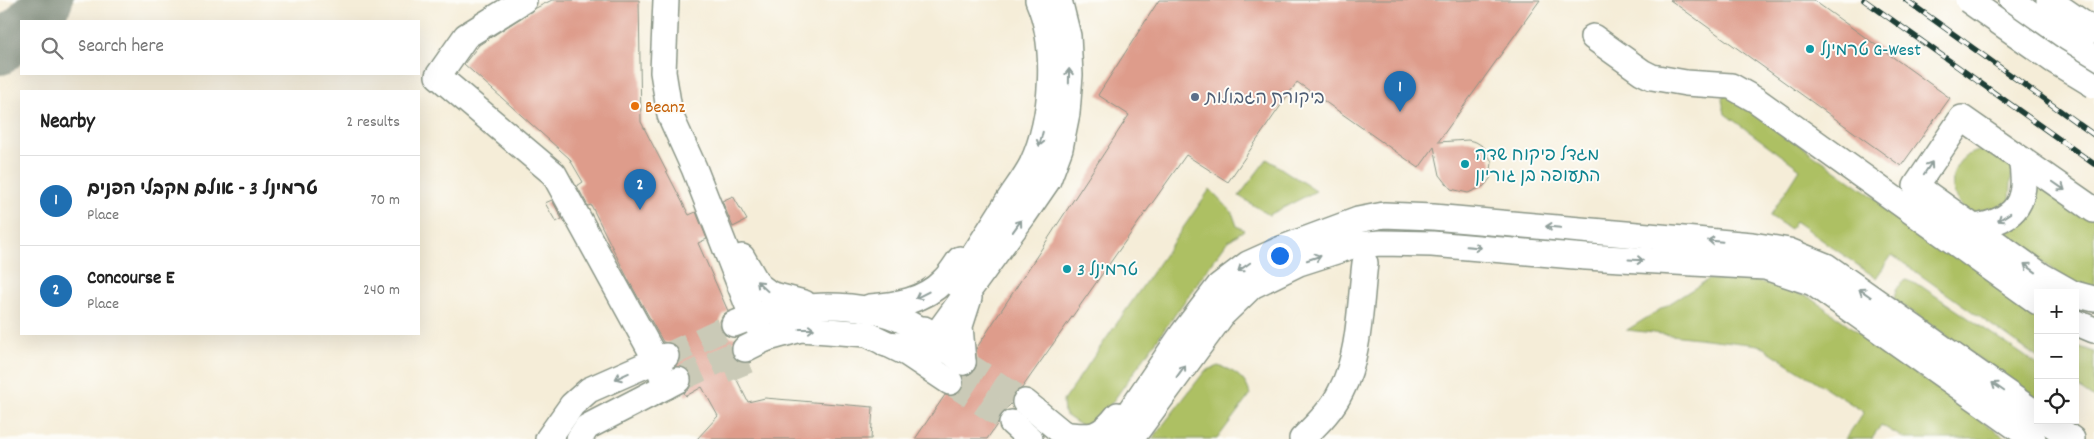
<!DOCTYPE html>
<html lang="en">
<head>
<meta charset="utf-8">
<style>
	:root { --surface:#fff; --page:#f6f6f6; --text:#222; --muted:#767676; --line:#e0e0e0; --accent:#1f6fb2 }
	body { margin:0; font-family:Dekko,"Playpen Sans Hebrew",sans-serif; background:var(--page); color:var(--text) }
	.controls { position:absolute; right:15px; bottom:15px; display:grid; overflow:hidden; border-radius:0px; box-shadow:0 5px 20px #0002 }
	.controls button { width:45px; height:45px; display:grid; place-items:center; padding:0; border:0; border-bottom:1px solid var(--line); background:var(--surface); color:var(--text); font:25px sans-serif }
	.you { position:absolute; left:1279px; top:255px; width:18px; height:18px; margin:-12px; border:4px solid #fff; border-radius:50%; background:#1a73e8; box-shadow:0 0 0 8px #1a73e833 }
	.badge { display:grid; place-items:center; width:32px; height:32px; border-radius:50%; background:var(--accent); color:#fff; font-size:16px; font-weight:700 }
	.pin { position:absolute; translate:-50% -41px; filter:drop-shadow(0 1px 2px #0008) }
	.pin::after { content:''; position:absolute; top:26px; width:18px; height:15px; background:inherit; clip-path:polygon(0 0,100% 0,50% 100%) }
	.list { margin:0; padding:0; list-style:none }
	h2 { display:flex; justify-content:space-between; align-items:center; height:65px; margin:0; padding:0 20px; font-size:21px }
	h2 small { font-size:16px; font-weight:400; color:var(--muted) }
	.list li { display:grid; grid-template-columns:32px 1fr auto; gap:15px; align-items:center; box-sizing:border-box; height:90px; padding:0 20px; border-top:1px solid var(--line) }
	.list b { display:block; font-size:19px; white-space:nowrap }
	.list p { margin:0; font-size:16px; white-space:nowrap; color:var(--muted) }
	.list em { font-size:16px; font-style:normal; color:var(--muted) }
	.icon { flex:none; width:28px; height:28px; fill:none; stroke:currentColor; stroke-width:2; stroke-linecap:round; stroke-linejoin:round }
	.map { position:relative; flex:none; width:2094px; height:439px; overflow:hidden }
	.search { position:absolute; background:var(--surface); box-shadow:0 5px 20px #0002; left:20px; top:20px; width:400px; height:55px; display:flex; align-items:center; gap:12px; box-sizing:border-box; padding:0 18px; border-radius:0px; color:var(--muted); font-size:19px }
	.panel { position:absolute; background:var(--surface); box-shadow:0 5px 20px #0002; left:20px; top:90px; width:400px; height:245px; border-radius:0px }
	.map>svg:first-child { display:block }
	.green { fill:#adc063; stroke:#667e4c }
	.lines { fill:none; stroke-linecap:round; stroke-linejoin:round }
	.taxiway { stroke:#8a9586; stroke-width:48 }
	.building { fill:#de9c8b }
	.minor-tunnel { stroke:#cacab7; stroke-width:25; stroke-dasharray:25 12; stroke-linecap:butt }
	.minor-casing { stroke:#8a9586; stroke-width:28 }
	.minor { stroke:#fff; stroke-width:25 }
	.rail-casing { stroke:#1f3d34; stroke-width:5.5 }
	.rail { stroke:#fdfcf7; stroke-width:4; stroke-dasharray:11; stroke-linecap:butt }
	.minor-bridge-casing { stroke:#8a9586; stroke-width:28; stroke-linecap:butt }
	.minor-bridge { stroke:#fff; stroke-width:25 }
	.oneway { stroke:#8f9e9a }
	.culture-dot { fill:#0f9aa8; stroke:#fdfcf7; stroke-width:2 }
	.service-dot { fill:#5c6f8a; stroke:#fdfcf7; stroke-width:2 }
	.food-dot { fill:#e8710a; stroke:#fdfcf7; stroke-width:2 }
	.labels { text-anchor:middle; stroke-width:4; stroke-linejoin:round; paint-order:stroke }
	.culture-label { font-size:18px; fill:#0d838f; stroke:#fdfcf7; text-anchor:start }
	.service-label { font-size:18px; fill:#4e5e75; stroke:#fdfcf7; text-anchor:start }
	.food-label { font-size:18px; fill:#c56008; stroke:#fdfcf7; text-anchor:start }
</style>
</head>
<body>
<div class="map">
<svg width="2094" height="439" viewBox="0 0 2094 439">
	<rect width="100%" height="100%" fill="#fdfcf7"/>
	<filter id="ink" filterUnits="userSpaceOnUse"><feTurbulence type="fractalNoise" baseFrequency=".02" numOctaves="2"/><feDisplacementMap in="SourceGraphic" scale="10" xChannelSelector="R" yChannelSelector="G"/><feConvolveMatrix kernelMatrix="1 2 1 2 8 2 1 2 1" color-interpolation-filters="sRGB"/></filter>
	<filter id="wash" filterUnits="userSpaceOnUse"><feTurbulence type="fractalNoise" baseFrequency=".0096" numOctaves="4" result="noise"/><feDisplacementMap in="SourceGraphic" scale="20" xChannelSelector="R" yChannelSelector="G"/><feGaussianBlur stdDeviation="1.12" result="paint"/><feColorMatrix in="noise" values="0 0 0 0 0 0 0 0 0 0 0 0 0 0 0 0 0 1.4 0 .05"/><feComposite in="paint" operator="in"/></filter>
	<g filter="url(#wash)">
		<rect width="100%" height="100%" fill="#f5edd8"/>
		<g class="green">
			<path d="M 1726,93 L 2025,303 L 2027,312 L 2038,320 L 2038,358 L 1892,255 L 1876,278 L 1795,221 L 1790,229 L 1770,216 L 1800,169 L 1725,114 L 1722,99 Z"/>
			<path d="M 1988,150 L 2012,165 L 2010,202 C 2002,206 1989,214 1981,214 C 1946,215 1938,151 1988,150 Z"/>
			<path d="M 1267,159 L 1316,191 L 1269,215 L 1239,196 Z"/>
			<path d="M 2034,177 L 2094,219 L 2094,288 L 2074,283 L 1994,232 Z"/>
			<path d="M 1210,189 L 1232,212 L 1237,226 L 1244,230 L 1227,242 L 1096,425 L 1083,427 L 1064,414 L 1063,401 Z"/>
			<path d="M 1709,279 L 1758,281 L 1811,298 L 2007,439 L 1905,439 L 1881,425 L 1872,439 L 1845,439 L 1864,412 L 1759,345 L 1627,330 Z"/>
			<path d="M 1906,280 L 1921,286 L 2038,365 L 2038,400 L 1894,299 L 1896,289 Z"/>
			<path d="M 2075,345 L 2094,352 L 2094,398 L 2075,385 Z"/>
			<path d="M 1218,366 C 1234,370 1247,379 1250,395 L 1217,439 L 1152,439 L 1205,371 Z"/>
		</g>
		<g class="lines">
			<g class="taxiway">
				<path d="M 29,21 L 49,0"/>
				<path d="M 0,51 L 21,29"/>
			</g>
		</g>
		<g id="blocks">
			<g class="building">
				<path d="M 552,0 L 639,0 L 641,122 L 689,215 L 696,212 L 707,239 L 698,243 L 728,311 L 723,315 L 720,321 L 721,329 L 725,335 L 737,338 L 733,342 L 731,349 L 732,356 L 737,361 L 744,363 L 751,362 L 733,372 L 748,402 L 765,398 L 873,407 L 871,439 L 697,439 L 718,416 L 702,387 L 686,396 L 684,393 L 690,388 L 692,381 L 691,374 L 685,368 L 675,366 L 680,358 L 679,350 L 674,344 L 663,342 L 629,281 L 591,205 L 588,206 L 577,186 L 583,182 L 569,158 L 464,64 L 479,45 L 536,8 Z"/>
				<path d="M 1159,0 L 1540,0 L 1438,142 L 1468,140 L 1476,142 L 1484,147 L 1492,162 L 1490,179 L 1484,186 L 1468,193 L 1451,189 L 1440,175 L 1434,147 L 1419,168 L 1297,82 L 1228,182 L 1186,155 L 1022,388 L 1014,393 L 1011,404 L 1001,414 L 998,423 L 987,439 L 915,439 L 945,395 L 956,395 L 962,390 L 964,383 L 963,376 L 971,374 L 976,368 L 976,349 L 1129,115 L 1098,95 Z"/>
				<path d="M 1670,0 L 1813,0 L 1950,98 L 1901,166 Z"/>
				<path d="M 733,196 L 747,220 L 733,227 L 722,201 Z"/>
				<path d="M 552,200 L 562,219 L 556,222 L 545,203 Z"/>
			</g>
		</g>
	</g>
	<g filter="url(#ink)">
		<use href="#blocks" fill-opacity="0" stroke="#8a9586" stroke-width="1"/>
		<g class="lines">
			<g class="minor-tunnel">
				<path d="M 732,355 L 741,377"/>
				<path d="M 666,356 L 734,324"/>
				<path d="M 963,362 L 1025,402"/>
				<path d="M 678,380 L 745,349"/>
				<path d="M 950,382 L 1012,423"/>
			</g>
			<g class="minor-casing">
				<g id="minor">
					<path d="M 524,0 L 466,36 L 438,76 L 554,174 L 656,360 L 666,386"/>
					<path d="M 666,0 L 663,72 L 670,115 L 694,168 L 752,316 L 765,339"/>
					<path d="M 2012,0 L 2094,59"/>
					<path d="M 2049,0 L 2094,31"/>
					<path d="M 1593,37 L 1642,72 L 1652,77 L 1686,83 L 1731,86 L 1756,100 L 2038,302"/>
					<path d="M 1975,227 C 2017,220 2029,201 2021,159"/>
					<path d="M 742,257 L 758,285 L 770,294 L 804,303"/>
					<path d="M 955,283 C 973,257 990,230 1007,203 C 1015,190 1025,178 1032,164 C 1053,119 1058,46 1038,0"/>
					<path d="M 2072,293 L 2042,276 L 1916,186 L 1962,118 L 2094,210"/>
					<path d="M 2075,294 L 2094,299"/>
					<path d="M 870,307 C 896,305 924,301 943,281 C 950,275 955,266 960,259"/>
					<path d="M 2075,322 L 2094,330"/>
					<path d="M 734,324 C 784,303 857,298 906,322 C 927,333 945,347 963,362"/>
					<path d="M 924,329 C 914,344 925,355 933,369"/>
					<path d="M 886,344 C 902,345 921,348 934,338 L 1024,215 L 1048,180 L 1060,148 L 1067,113 L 1070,75 L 1068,36 L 1059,0"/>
					<path d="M 745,349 L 765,339 L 801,329 L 867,334 L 908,354 L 950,382"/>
					<path d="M 963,362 L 960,326 L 969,298"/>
					<path d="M 1025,402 L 1070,439"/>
					<path d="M 2046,420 L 2072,439"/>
					<path d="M 1012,423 L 1030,439"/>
					<path d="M 1064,434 C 1091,438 1100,438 1118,415"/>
					<path d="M 548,439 L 572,405 L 589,390 L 666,356"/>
					<path d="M 579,439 L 587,427 L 678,380"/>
					<path d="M 1111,439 L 1183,333 L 1219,286 L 1248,264 L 1288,246 L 1358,220 L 1384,215 L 1433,217 L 1752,245 L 1789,251 L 1826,266 L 2038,415"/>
					<path d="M 1131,439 L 1222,315 L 1252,286 L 1299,263 L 1355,245 L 1381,243 L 1432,244 L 1586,257 L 1765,267 L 1813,283 L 2033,439"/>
					<path d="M 1302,439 C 1317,424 1332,410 1341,391 C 1360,356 1360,303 1365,263"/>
				</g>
			</g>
			<use href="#minor" class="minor"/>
			<g class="rail-casing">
				<g id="rail">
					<path d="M 1864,0 L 2094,164"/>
					<path d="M 1906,0 L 2094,135"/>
				</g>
			</g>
			<use href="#rail" class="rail"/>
			<g class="minor-bridge-casing">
				<path id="minor-bridge" d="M 1968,0 L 2053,60 L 2094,85"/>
			</g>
			<use href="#minor-bridge" class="minor-bridge"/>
		</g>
		<defs><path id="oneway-shaft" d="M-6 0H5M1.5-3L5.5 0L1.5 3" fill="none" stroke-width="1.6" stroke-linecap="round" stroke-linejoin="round" transform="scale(1.25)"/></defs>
		<g class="oneway">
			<use href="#oneway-shaft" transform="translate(1069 76) rotate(-89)"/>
			<use href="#oneway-shaft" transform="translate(1041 139) rotate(104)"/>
			<use href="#oneway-shaft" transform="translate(1928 168) rotate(-56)"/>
			<use href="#oneway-shaft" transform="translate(2059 186) rotate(35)"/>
			<use href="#oneway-shaft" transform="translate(2004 217) rotate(147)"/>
			<use href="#oneway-shaft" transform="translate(1017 226) rotate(-54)"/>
			<use href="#oneway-shaft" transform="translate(1553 227) rotate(-175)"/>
			<use href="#oneway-shaft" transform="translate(1715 241) rotate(-175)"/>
			<use href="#oneway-shaft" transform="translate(1474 247) rotate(5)"/>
			<use href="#oneway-shaft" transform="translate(1314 258) rotate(-18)"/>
			<use href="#oneway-shaft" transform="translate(1636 260) rotate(3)"/>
			<use href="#oneway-shaft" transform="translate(1244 267) rotate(145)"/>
			<use href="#oneway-shaft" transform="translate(2030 268) rotate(-144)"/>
			<use href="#oneway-shaft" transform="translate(762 286) rotate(-137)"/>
			<use href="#oneway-shaft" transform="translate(1865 293) rotate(-145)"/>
			<use href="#oneway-shaft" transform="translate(922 295) rotate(153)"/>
			<use href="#oneway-shaft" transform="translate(807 329)"/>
			<use href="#oneway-shaft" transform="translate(1181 371) rotate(-54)"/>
			<use href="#oneway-shaft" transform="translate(622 376) rotate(156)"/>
			<use href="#oneway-shaft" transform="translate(1998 387) rotate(-145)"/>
		</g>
	</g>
	<g class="culture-dot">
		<circle cx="1810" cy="49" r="5"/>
		<circle cx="1465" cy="164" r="5"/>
		<circle cx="1067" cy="269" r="5"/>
	</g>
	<circle class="service-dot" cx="1195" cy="97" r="5"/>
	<circle class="food-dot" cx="635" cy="106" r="5"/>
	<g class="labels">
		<g class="culture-label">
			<text x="1820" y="55">טרמינל G-West</text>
			<text x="1475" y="160">מגדל פיקוח שדה<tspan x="1475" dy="21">התעופה בן גוריון</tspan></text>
			<text x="1077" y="275">טרמינל 3</text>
		</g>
		<g class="service-label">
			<text x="1205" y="103">ביקורת הגבולות</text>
		</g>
		<g class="food-label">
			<text x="645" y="112">Beanz</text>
		</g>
	</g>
</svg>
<div class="controls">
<button>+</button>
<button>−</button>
<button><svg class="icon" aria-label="locate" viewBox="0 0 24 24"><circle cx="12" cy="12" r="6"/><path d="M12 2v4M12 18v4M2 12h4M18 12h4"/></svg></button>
</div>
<div class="you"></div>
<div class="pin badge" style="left:1400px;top:112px">1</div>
<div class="pin badge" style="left:640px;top:210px">2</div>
<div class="search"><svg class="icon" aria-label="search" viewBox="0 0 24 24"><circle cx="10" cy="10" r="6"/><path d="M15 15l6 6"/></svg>Search here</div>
<section class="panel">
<h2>Nearby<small>2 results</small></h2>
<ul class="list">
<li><span class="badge">1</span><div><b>טרמינל 3 - אולם מקבלי הפנים</b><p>Place</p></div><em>70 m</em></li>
<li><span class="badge">2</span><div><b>Concourse E</b><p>Place</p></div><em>240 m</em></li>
</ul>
</section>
</div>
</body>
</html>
